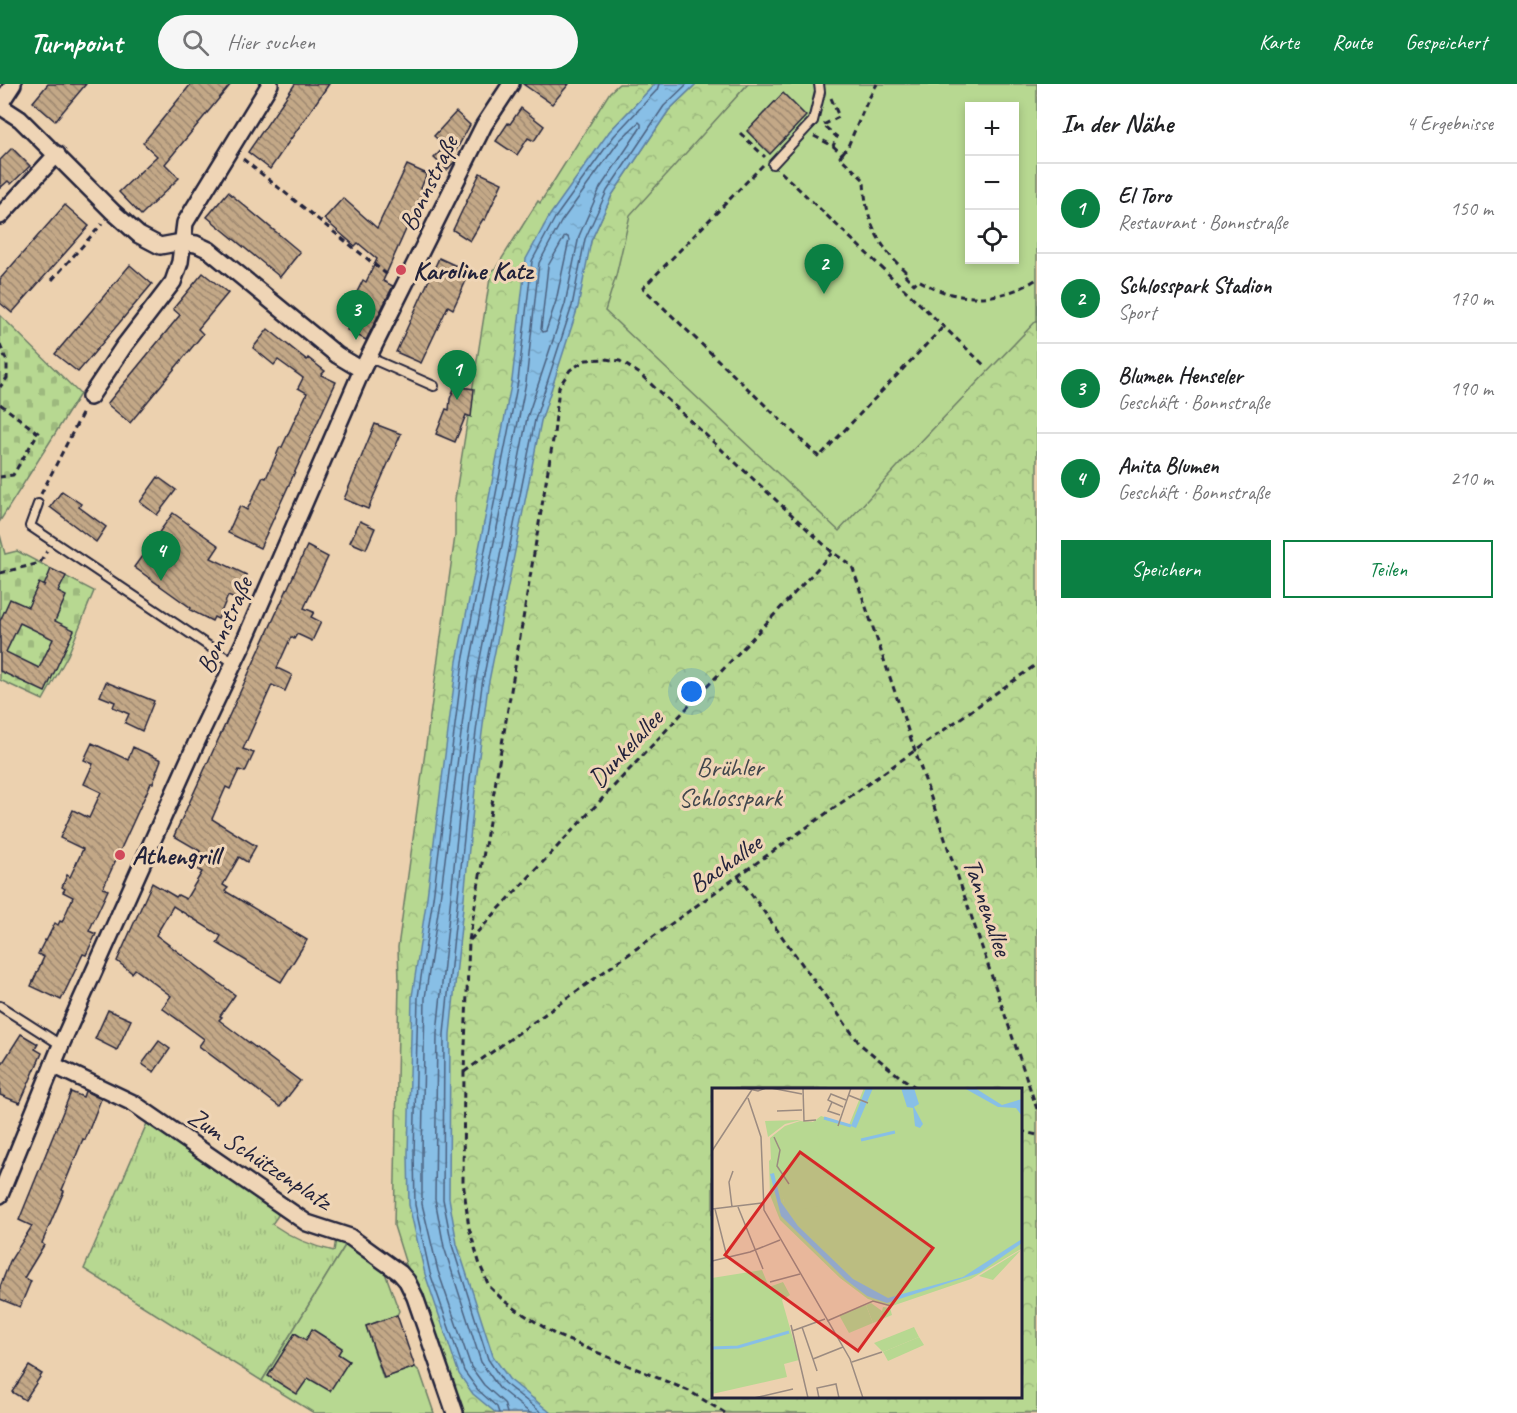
<!DOCTYPE html>
<html lang="de">
<head>
<meta charset="utf-8">
<style>
	:root { --surface:#fff; --page:#f6f6f6; --text:#202124; --muted:#757577; --line:#e0e0e0; --accent:#0b8043 }
	body { margin:0; font-family:Caveat,sans-serif; background:var(--page); color:var(--text) }
	.controls { position:absolute; right:18px; top:18px; display:grid; overflow:hidden; border-radius:0px; box-shadow:0 3px 9px #0003 }
	.controls button { width:54px; height:54px; display:grid; place-items:center; padding:0; border:0; border-bottom:2px solid var(--line); background:var(--surface); color:var(--text); font:30px sans-serif }
	.you { position:absolute; left:692px; top:608px; width:21px; height:21px; margin:-15px; border:4px solid #fff; border-radius:50%; background:#1a73e8; box-shadow:0 0 0 9px #1a73e833 }
	.badge { display:grid; place-items:center; width:39px; height:39px; border-radius:50%; background:var(--accent); color:#fff; font-size:20px; font-weight:700 }
	.pin { position:absolute; translate:-50% -50px; filter:drop-shadow(0 2px 3px #0008) }
	.pin::after { content:''; position:absolute; top:32px; width:21px; height:18px; background:inherit; clip-path:polygon(0 0,100% 0,50% 100%) }
	.list { margin:0; padding:0; list-style:none }
	h2 { display:flex; justify-content:space-between; align-items:center; height:78px; margin:0; padding:0 24px; font-size:26px }
	h2 small { font-size:20px; font-weight:400; color:var(--muted) }
	.list li { display:grid; grid-template-columns:39px 1fr auto; gap:18px; align-items:center; box-sizing:border-box; height:90px; padding:0 24px; border-top:2px solid var(--line) }
	.list b { display:block; font-size:22px; white-space:nowrap }
	.list p { margin:0; font-size:20px; white-space:nowrap; color:var(--muted) }
	.list em { font-size:20px; font-style:normal; color:var(--muted) }
	.actions { display:flex; gap:12px; padding:18px 24px }
	.actions a { flex:1; padding:14px 0; border:2px solid var(--accent); border-radius:0px; text-align:center; font-size:21px; color:var(--accent) }
	.actions .main { background:var(--accent); color:#fff }
	.icon { flex:none; width:33px; height:33px; fill:none; stroke:currentColor; stroke-width:2; stroke-linecap:round; stroke-linejoin:round }
	.map { position:relative; flex:none; width:1037px; height:1329px; overflow:hidden }
	header { display:flex; align-items:center; gap:36px; box-sizing:border-box; height:84px; padding:0 30px; background:var(--accent); color:#fff }
	header strong { font-size:28px }
	nav { display:flex; gap:33px; margin-inline-start:auto; font-size:21px }
	.search { width:420px; height:54px; background:var(--page); display:flex; align-items:center; gap:15px; box-sizing:border-box; padding:0 21px; border-radius:33px; color:var(--muted); font-size:22px }
	main { display:flex }
	aside { flex:1; background:var(--surface) }
	.map>svg:first-child { display:block }
	.grass { fill:url(#grass-tufts); stroke:#6c7d66; stroke-width:1.5 }
	.forest { fill:url(#forest-crowns); stroke:#6c7d66; stroke-width:1.5; fill-rule:evenodd }
	.cemetery { fill:url(#cemetery-stones); stroke:#6c7d66; stroke-width:1.5 }
	.pitch { fill:#b7d891; stroke:#6c7d66; stroke-width:1.5; fill-rule:evenodd }
	.water { fill:url(#water-ripples); stroke:#5f80a2; stroke-width:1.5 }
	.lines { fill:none; stroke-linecap:round; stroke-linejoin:round }
	.shore { stroke:#4b617f; stroke-width:1.5 }
	.building { fill:url(#building-back-hatch); stroke:#22223b; stroke-width:1.5; fill-rule:evenodd }
	.service-casing { stroke:#22223b; stroke-width:12 }
	.minor-casing { stroke:#22223b; stroke-width:20 }
	.path { stroke:#22223b; stroke-width:3; stroke-dasharray:6 4.5; stroke-linecap:butt }
	.service { stroke:#efd5b6; stroke-width:8 }
	.minor { stroke:#efd5b6; stroke-width:15 }
	.poi-dot { fill:#d1495b; stroke:#efd5b6; stroke-width:2 }
	.labels { text-anchor:middle; stroke-width:6; stroke-linejoin:round; paint-order:stroke }
	.street-label { font-size:26px; fill:#22223b; stroke:#efd5b6 }
	.poi-label { font-size:26px; font-weight:bold; fill:#22223b; stroke:#efd5b6; text-anchor:start }
	.park-label { font-size:26px; fill:#40464c; stroke:#efd5b6 }
	.inset-river { fill:none; stroke:#88bfe6; stroke-width:3 }
	.inset-road { fill:none; stroke:#9b8b81; stroke-width:1.5 }
	.view { fill:#d62828; fill-opacity:0.15; stroke:#d62828; stroke-width:3 }
	.inset-edge { fill:none; stroke:#22223b; stroke-width:3 }
</style>
</head>
<body>
<header>
<strong>Turnpoint</strong>
<div class="search"><svg class="icon" aria-label="search" viewBox="0 0 24 24"><circle cx="10" cy="10" r="6"/><path d="M15 15l6 6"/></svg>Hier suchen</div>
<nav><a>Karte</a><a>Route</a><a>Gespeichert</a></nav>
</header>
<main>
<div class="map">
<svg width="1037" height="1329" viewBox="0 0 1037 1329">
	<defs>
		<pattern id="grass-tufts" width="24" height="20" patternUnits="userSpaceOnUse" patternTransform="scale(1.5)"><rect width="24" height="20" fill="#b7d891"/><path d="M3 7l-1-3M5 7V3M7 7l1-3M15 17l-1-3M17 17v-4M19 17l1-3" fill="none" stroke="#9db97e"/></pattern>
		<pattern id="forest-crowns" width="20" height="18" patternUnits="userSpaceOnUse" patternTransform="scale(1.5)"><rect width="20" height="18" fill="#b7d891"/><path d="M2 6a3 3 0 1 1 6 0M12 15a3 3 0 1 1 6 0" fill="none" stroke="#9db97e"/></pattern>
		<pattern id="cemetery-stones" width="16" height="16" patternUnits="userSpaceOnUse" patternTransform="scale(1.5)"><rect width="16" height="16" fill="#b7d891"/><path d="M2 7V4a2 2 0 0 1 4 0v3zM10 15v-3a2 2 0 0 1 4 0v3z" fill="#9db97e"/></pattern>
		<pattern id="water-ripples" width="26" height="14" patternUnits="userSpaceOnUse" patternTransform="scale(1.5)"><rect width="26" height="14" fill="#88bfe6"/><path d="M2 4q2-2 4 0t4 0M15 11q2-2 4 0t4 0" fill="none" stroke="#75a4c6"/></pattern>
		<pattern id="building-back-hatch" width="6" height="6" patternUnits="userSpaceOnUse" patternTransform="scale(1.5)"><rect width="6" height="6" fill="#c3a887"/><path d="M-1 5l2 2M0 0l6 6M5-1l2 2" fill="none" stroke="#9e8870"/></pattern>
	</defs>
	<rect width="100%" height="100%" fill="#ecd1af"/>
	<filter id="ink" filterUnits="userSpaceOnUse"><feTurbulence type="fractalNoise" baseFrequency=".0167" numOctaves="2"/><feDisplacementMap in="SourceGraphic" scale="12" xChannelSelector="R" yChannelSelector="G"/><feConvolveMatrix kernelMatrix="1 2 1 2 8 2 1 2 1" color-interpolation-filters="sRGB"/></filter>
	<g filter="url(#ink)">
		<path class="grass" d="M 148,1037 L 279,1130 L 272,1140 C 292,1154 311,1162 334,1167 L 336,1155 L 346,1160 L 262,1297 L 84,1185 Z"/>
		<path class="forest" d="M 619,0 L 655,0 L 609,48 L 590,163 L 591,157 L 612,111 L 669,26 L 696,0 L 748,0 L 697,58 L 1037,216 L 1037,1329 L 462,1329 L 425,1241 L 394,1142 L 399,898 L 398,863 L 455,452 L 455,415 L 491,188 L 496,184 L 538,117 L 540,119 L 610,8 ZM 713,1005 L 1020,1005 L 1020,1312 L 713,1312 Z"/>
		<g class="cemetery">
			<path d="M 0,231 L 80,310 L 0,437 Z"/>
			<path d="M 0,451 L 5,470 L 17,467 L 94,507 L 68,571 L 43,616 L 0,596 Z"/>
		</g>
		<g class="pitch">
			<path d="M 748,0 L 1037,0 L 1037,236 L 908,371 L 839,447 L 605,227 L 616,192 L 630,131 ZM 970,22 L 1014,22 L 1014,176 L 970,176 Z"/>
			<path d="M 346,1160 L 384,1186 L 399,1227 L 397,1231 L 366,1242 L 383,1294 L 415,1283 L 420,1288 L 434,1329 L 314,1329 L 262,1297 Z"/>
		</g>
		<path class="water" d="M 655,0 L 696,0 L 669,26 L 612,111 L 591,157 L 578,223 L 541,337 L 488,602 L 476,696 L 450,950 L 449,1114 L 457,1160 L 493,1272 L 509,1295 L 551,1329 L 496,1329 L 473,1310 L 459,1290 L 425,1190 L 409,1121 L 408,1070 L 412,913 L 427,813 L 457,577 L 512,296 L 526,175 L 550,131 L 609,48 Z"/>
		<g class="lines">
			<g class="shore">
				<path d="M 565,152 L 568,153 L 569,156 L 556,217 L 546,247 L 543,248 L 541,245 L 548,182 Z"/>
				<path d="M 499,1329 L 497,1323 L 478,1306 L 464,1287 L 430,1189 L 415,1121 L 414,1070 L 418,913 L 433,814 L 463,578 L 518,297 L 532,177 L 555,134 L 614,52 L 657,6 L 659,0"/>
				<path d="M 507,1329 L 504,1319 L 484,1301 L 471,1283 L 438,1187 L 422,1120 L 422,1070 L 425,914 L 440,815 L 470,579 L 526,298 L 539,179 L 561,138 L 620,56 L 639,38 L 641,40 L 641,43 L 600,104 L 579,152 L 565,220 L 527,334 L 475,600 L 463,694 L 437,949 L 435,1115 L 444,1163 L 481,1278 L 499,1304 L 530,1329"/>
				<path d="M 542,1329 L 504,1299 L 488,1275 L 452,1161 L 443,1115 L 444,950 L 470,695 L 482,601 L 535,336 L 572,222 L 585,155 L 607,107 L 664,22 L 687,0"/>
			</g>
		</g>
		<g class="building">
			<path d="M 48,0 L 86,0 L 55,37 L 33,18 Z"/>
			<path d="M 191,0 L 231,0 L 165,80 L 179,94 L 141,131 L 119,108 L 157,72 L 143,59 Z"/>
			<path d="M 295,0 L 329,0 L 270,85 L 248,68 Z"/>
			<path d="M 523,0 L 569,0 L 552,20 Z"/>
			<path d="M 783,9 L 806,32 L 770,70 L 747,47 Z"/>
			<path d="M 521,24 L 544,42 L 534,57 L 528,54 L 517,71 L 496,57 L 508,39 L 510,40 Z"/>
			<path d="M 456,28 L 470,41 L 454,70 L 457,73 L 456,76 L 447,86 L 434,74 L 445,62 L 434,52 Z"/>
			<path d="M 12,64 L 30,82 L 11,100 L 8,97 L 0,104 L 0,76 Z"/>
			<path d="M 407,81 L 427,90 L 421,104 L 424,105 L 383,197 L 393,202 L 366,256 L 347,246 L 357,223 L 355,222 L 358,216 L 354,214 L 363,196 L 366,198 L 377,175 L 358,159 L 355,162 L 324,135 L 343,114 L 377,144 Z"/>
			<path d="M 480,89 L 502,99 L 485,136 L 483,135 L 470,157 L 453,146 Z"/>
			<path d="M 228,108 L 300,168 L 280,193 L 207,133 Z"/>
			<path d="M 65,121 L 89,142 L 12,229 L 0,219 L 0,195 Z"/>
			<path d="M 439,174 L 470,188 L 453,225 L 448,222 L 421,279 L 396,268 Z"/>
			<path d="M 130,181 L 152,200 L 78,288 L 55,270 Z"/>
			<path d="M 203,189 L 228,209 L 198,245 L 203,250 L 130,339 L 107,320 L 180,231 L 173,225 Z"/>
			<path d="M 268,245 L 307,276 L 308,274 L 325,287 L 321,291 L 336,298 L 260,464 L 228,449 L 240,422 L 247,426 L 263,393 L 266,394 L 280,363 L 282,363 L 307,309 L 298,304 L 303,294 L 278,276 L 274,281 L 253,264 Z"/>
			<path d="M 455,302 L 474,305 L 471,333 L 466,331 L 455,358 L 436,350 L 446,325 L 449,326 L 450,315 Z"/>
			<path d="M 375,340 L 401,350 L 368,425 L 344,415 Z"/>
			<path d="M 158,393 L 176,406 L 157,431 L 140,418 Z"/>
			<path d="M 62,407 L 81,420 L 79,423 L 106,443 L 96,458 L 50,423 Z"/>
			<path d="M 173,429 L 219,462 L 211,474 L 247,491 L 235,515 L 228,512 L 218,535 L 214,533 L 212,537 L 190,526 L 191,524 L 134,483 Z"/>
			<path d="M 360,437 L 375,444 L 366,465 L 350,458 Z"/>
			<path d="M 307,462 L 328,473 L 304,524 L 314,528 L 311,533 L 321,538 L 312,557 L 297,550 L 294,555 L 291,553 L 277,584 L 292,591 L 285,607 L 272,601 L 243,665 L 254,669 L 245,688 L 239,686 L 230,705 L 226,703 L 212,735 L 256,762 L 247,778 L 239,773 L 223,801 L 228,804 L 225,807 L 307,856 L 281,898 L 217,859 L 221,852 L 173,822 L 156,851 L 235,911 L 220,932 L 222,933 L 219,936 L 300,997 L 280,1023 L 199,962 L 204,955 L 162,924 L 171,912 L 135,885 L 132,889 L 117,877 L 152,799 L 176,813 L 178,811 L 186,815 L 202,788 L 191,782 L 200,767 L 174,752 Z"/>
			<path d="M 51,485 L 66,492 L 58,508 L 66,512 L 55,537 L 74,546 L 45,608 L 0,587 L 0,537 L 10,515 L 28,523 L 39,499 L 44,502 ZM 20,539 L 53,555 L 39,584 L 6,568 Z"/>
			<path d="M 106,598 L 154,617 L 142,647 L 125,639 L 129,630 L 113,623 L 115,618 L 100,612 Z"/>
			<path d="M 92,659 L 128,676 L 133,663 L 161,676 L 156,689 L 157,689 L 153,699 L 151,699 L 103,804 L 108,806 L 89,847 L 96,850 L 86,871 L 83,870 L 61,916 L 31,902 L 44,873 L 38,870 L 45,856 L 46,857 L 55,839 L 58,841 L 60,837 L 62,838 L 73,813 L 63,808 L 65,805 L 62,803 L 67,791 L 70,793 L 83,765 L 60,754 L 73,726 L 89,734 L 101,708 L 84,700 L 93,680 L 84,676 Z"/>
			<path d="M 108,926 L 131,936 L 117,966 L 95,955 Z"/>
			<path d="M 21,950 L 38,960 L 35,965 L 42,969 L 20,1019 L 0,1011 L 0,983 Z"/>
			<path d="M 159,957 L 170,965 L 154,988 L 142,980 Z"/>
			<path d="M 85,1007 L 101,1015 L 85,1056 L 83,1055 L 62,1106 L 64,1107 L 42,1159 L 44,1161 L 24,1194 L 31,1197 L 20,1223 L 0,1215 L 0,1203 L 10,1177 L 32,1142 L 19,1136 L 71,1008 L 83,1013 Z"/>
			<path d="M 397,1231 L 415,1283 L 384,1294 L 366,1242 Z"/>
			<path d="M 312,1245 L 342,1264 L 338,1270 L 349,1277 L 330,1307 L 308,1294 L 297,1310 L 268,1292 L 295,1249 L 306,1256 Z"/>
			<path d="M 29,1282 L 42,1290 L 25,1316 L 12,1308 Z"/>
		</g>
		<g class="lines">
			<g class="service-casing">
				<g id="service">
					<path d="M 773,80 L 813,37 L 820,8 L 819,0"/>
					<path d="M 368,273 L 434,302"/>
					<path d="M 38,420 L 30,442 L 234,579"/>
					<path d="M 0,922 L 61,961"/>
				</g>
			</g>
			<g class="minor-casing">
				<g id="minor">
					<path d="M 0,20 L 13,0"/>
					<path d="M 0,22 L 20,35 L 113,128 L 139,151 L 160,162 L 182,158 L 196,160 L 209,166 L 337,271 L 362,286"/>
					<path d="M 0,132 L 57,70"/>
					<path d="M 90,313 L 124,262 L 173,198 L 180,178 L 185,139 L 270,0"/>
					<path d="M 53,981 L 133,1019 L 307,1139 L 350,1153 L 400,1189 L 407,1197 L 415,1213 L 455,1329"/>
					<path d="M 0,1111 L 61,961 L 203,644 L 244,558 L 362,286 L 484,41 L 511,0"/>
				</g>
			</g>
			<g class="path">
				<path d="M 831,14 L 839,33 L 823,41 L 837,53 L 833,62"/>
				<path d="M 740,49 L 765,73"/>
				<path d="M 814,52 L 833,62 L 842,70 L 840,73 L 864,96 C 865,134 877,161 905,187 L 903,189 L 914,200 L 918,196 C 926,200 935,205 944,208 C 975,218 1010,213 1037,195"/>
				<path d="M 842,70 L 848,62 L 868,16 L 877,0"/>
				<path d="M 243,75 L 390,193"/>
				<path d="M 763,81 L 643,204 L 819,373 L 943,243"/>
				<path d="M 781,88 L 984,281"/>
				<path d="M 52,196 L 102,140"/>
				<path d="M 0,261 L 7,278 L 7,294 L 0,303"/>
				<path d="M 0,320 L 38,349 L 13,391 L 0,393"/>
				<path d="M 41,410 L 83,328"/>
				<path d="M 0,489 L 40,479 L 47,467"/>
				<path d="M 738,792 L 860,960 L 899,992 L 918,1005"/>
				<path d="M 470,856 L 832,469"/>
				<path d="M 464,988 L 738,792 L 1037,580"/>
				<path d="M 1020,1047 L 1037,1051"/>
				<path d="M 725,1329 L 689,1307 L 556,1251 L 517,1226 L 503,1216 L 489,1202 L 480,1181 L 469,1144 L 463,1097 L 464,988 L 469,857 L 554,350 L 559,303 L 570,286 L 586,276 L 605,275 L 620,277 L 640,290 L 832,468 L 852,482 L 1037,1025"/>
			</g>
			<use href="#service" class="service"/>
			<use href="#minor" class="minor"/>
		</g>
	</g>
	<g class="poi-dot">
		<circle cx="401" cy="186" r="6"/>
		<circle cx="120" cy="771" r="6"/>
	</g>
	<g class="labels">
		<g class="street-label">
			<text transform="translate(428 99) rotate(-64)" y="9">Bonnstraße</text>
			<text transform="translate(224 541) rotate(-66)" y="9">Bonnstraße</text>
			<text transform="translate(625 664) rotate(-47)" y="9">Dunkelallee</text>
			<text transform="translate(725 779) rotate(-35)" y="9">Bachallee</text>
			<text transform="translate(988 823) rotate(71)" y="9">Tannenallee</text>
			<text transform="translate(260 1074) rotate(33)" y="9">Zum Schützenplatz</text>
		</g>
		<g class="poi-label">
			<text x="413" y="195">Karoline Katz</text>
			<text x="132" y="780">Athengrill</text>
		</g>
		<g class="park-label">
			<text x="730" y="692">Brühler<tspan x="730" dy="30">Schlosspark</tspan></text>
		</g>
	</g>
	<g transform="translate(712 1004)">
		<rect width="310" height="310" fill="#ecd1af"/>
		<path d="M 309,162 L 281,192 L 267,188 ZM 154,217 L 161,235 L 137,245 L 127,227 ZM 202,239 L 207,249 L 171,264 L 162,255 Z" fill="#b7d891"/>
		<path d="M 152,0 L 310,0 L 309,161 L 259,191 L 180,218 L 156,211 L 128,190 L 68,132 L 58,107 L 57,73 L 59,71 L 67,90 L 72,114 L 116,110 L 101,34 L 109,28 L 137,37 ZM 89,32 L 73,36 L 56,49 L 53,33 Z" fill="#b7d891"/>
		<path d="M 50,182 L 57,199 L 71,194 L 78,207 L 70,212 L 87,272 L 72,276 L 75,289 L 0,306 L 0,190 Z" fill="#b7d891"/>
		<path d="M 207,249 L 212,257 L 176,273 L 171,264 Z" fill="#b7d891"/>
		<path d="M 88,33 L 103,34 L 119,116 L 80,123 L 72,114 L 59,71 L 58,50 L 73,38 ZM 159,215 L 170,223 L 171,219 L 178,220 L 180,227 L 161,235 L 154,217 Z" fill="#b7d891"/>
		<path d="M 154,0 L 161,0 L 144,40 L 139,38 ZM 189,0 L 202,0 L 207,16 L 202,19 L 211,36 L 208,40 L 203,38 L 201,20 L 195,19 ZM 252,0 L 263,0 L 290,17 L 310,11 L 310,28 L 304,20 L 286,19 ZM 62,85 L 69,114 L 86,138 L 141,191 L 176,210 L 251,189 L 310,151 L 310,155 L 267,185 L 175,215 L 155,208 L 134,192 L 69,128 L 58,86 Z" fill="#88bfe6"/>
		<path class="inset-river" d="M 112,30 L 139,38M 149,52 L 183,44M 0,260 L 26,259 L 77,244"/>
		<path class="inset-road" d="M 33,0 L 46,3 L 54,0M 59,0 L 90,6M 91,0 L 92,33 L 104,32M 136,7 L 156,15M 36,10 L 49,49 L 52,122 L 138,271 L 151,310M 120,14 L 116,12 L 119,6 L 134,12M 65,23 L 90,22M 128,27 L 116,23 L 120,14 L 131,19M 126,38 L 139,0M 62,49 L 68,62 L 65,78 L 77,96M 0,63 L 41,0M 20,119 L 17,94 L 21,83M 26,119 L 51,181M 0,121 L 50,115M 3,121 L 15,169M 0,173 L 38,164 L 68,152M 58,194 L 88,186M 115,233 L 161,213 L 179,218M 79,237 L 96,310M 90,239 L 101,271M 80,243 L 113,231M 140,274 L 170,264M 105,283 L 101,271 L 131,259M 42,310 L 81,301M 107,310 L 105,300 L 124,296 L 127,310"/>
		<path class="view" d="M 88,64 L 221,160 L 146,263 L 13,167 Z"/>
		<rect width="310" height="310" class="inset-edge"/>
	</g>
</svg>
<div class="controls">
<button>+</button>
<button>−</button>
<button><svg class="icon" aria-label="locate" viewBox="0 0 24 24"><circle cx="12" cy="12" r="6"/><path d="M12 2v4M12 18v4M2 12h4M18 12h4"/></svg></button>
</div>
<div class="you"></div>
<div class="pin badge" style="left:457px;top:316px">1</div>
<div class="pin badge" style="left:824px;top:210px">2</div>
<div class="pin badge" style="left:356px;top:256px">3</div>
<div class="pin badge" style="left:161px;top:497px">4</div>
</div>
<aside>
<h2>In der Nähe<small>4 Ergebnisse</small></h2>
<ul class="list">
<li><span class="badge">1</span><div><b>El Toro</b><p>Restaurant · Bonnstraße</p></div><em>150 m</em></li>
<li><span class="badge">2</span><div><b>Schlosspark Stadion</b><p>Sport</p></div><em>170 m</em></li>
<li><span class="badge">3</span><div><b>Blumen Henseler</b><p>Geschäft · Bonnstraße</p></div><em>190 m</em></li>
<li><span class="badge">4</span><div><b>Anita Blumen</b><p>Geschäft · Bonnstraße</p></div><em>210 m</em></li>
</ul>
<div class="actions"><a class="main">Speichern</a><a>Teilen</a></div>
</aside>
</main>
</body>
</html>
